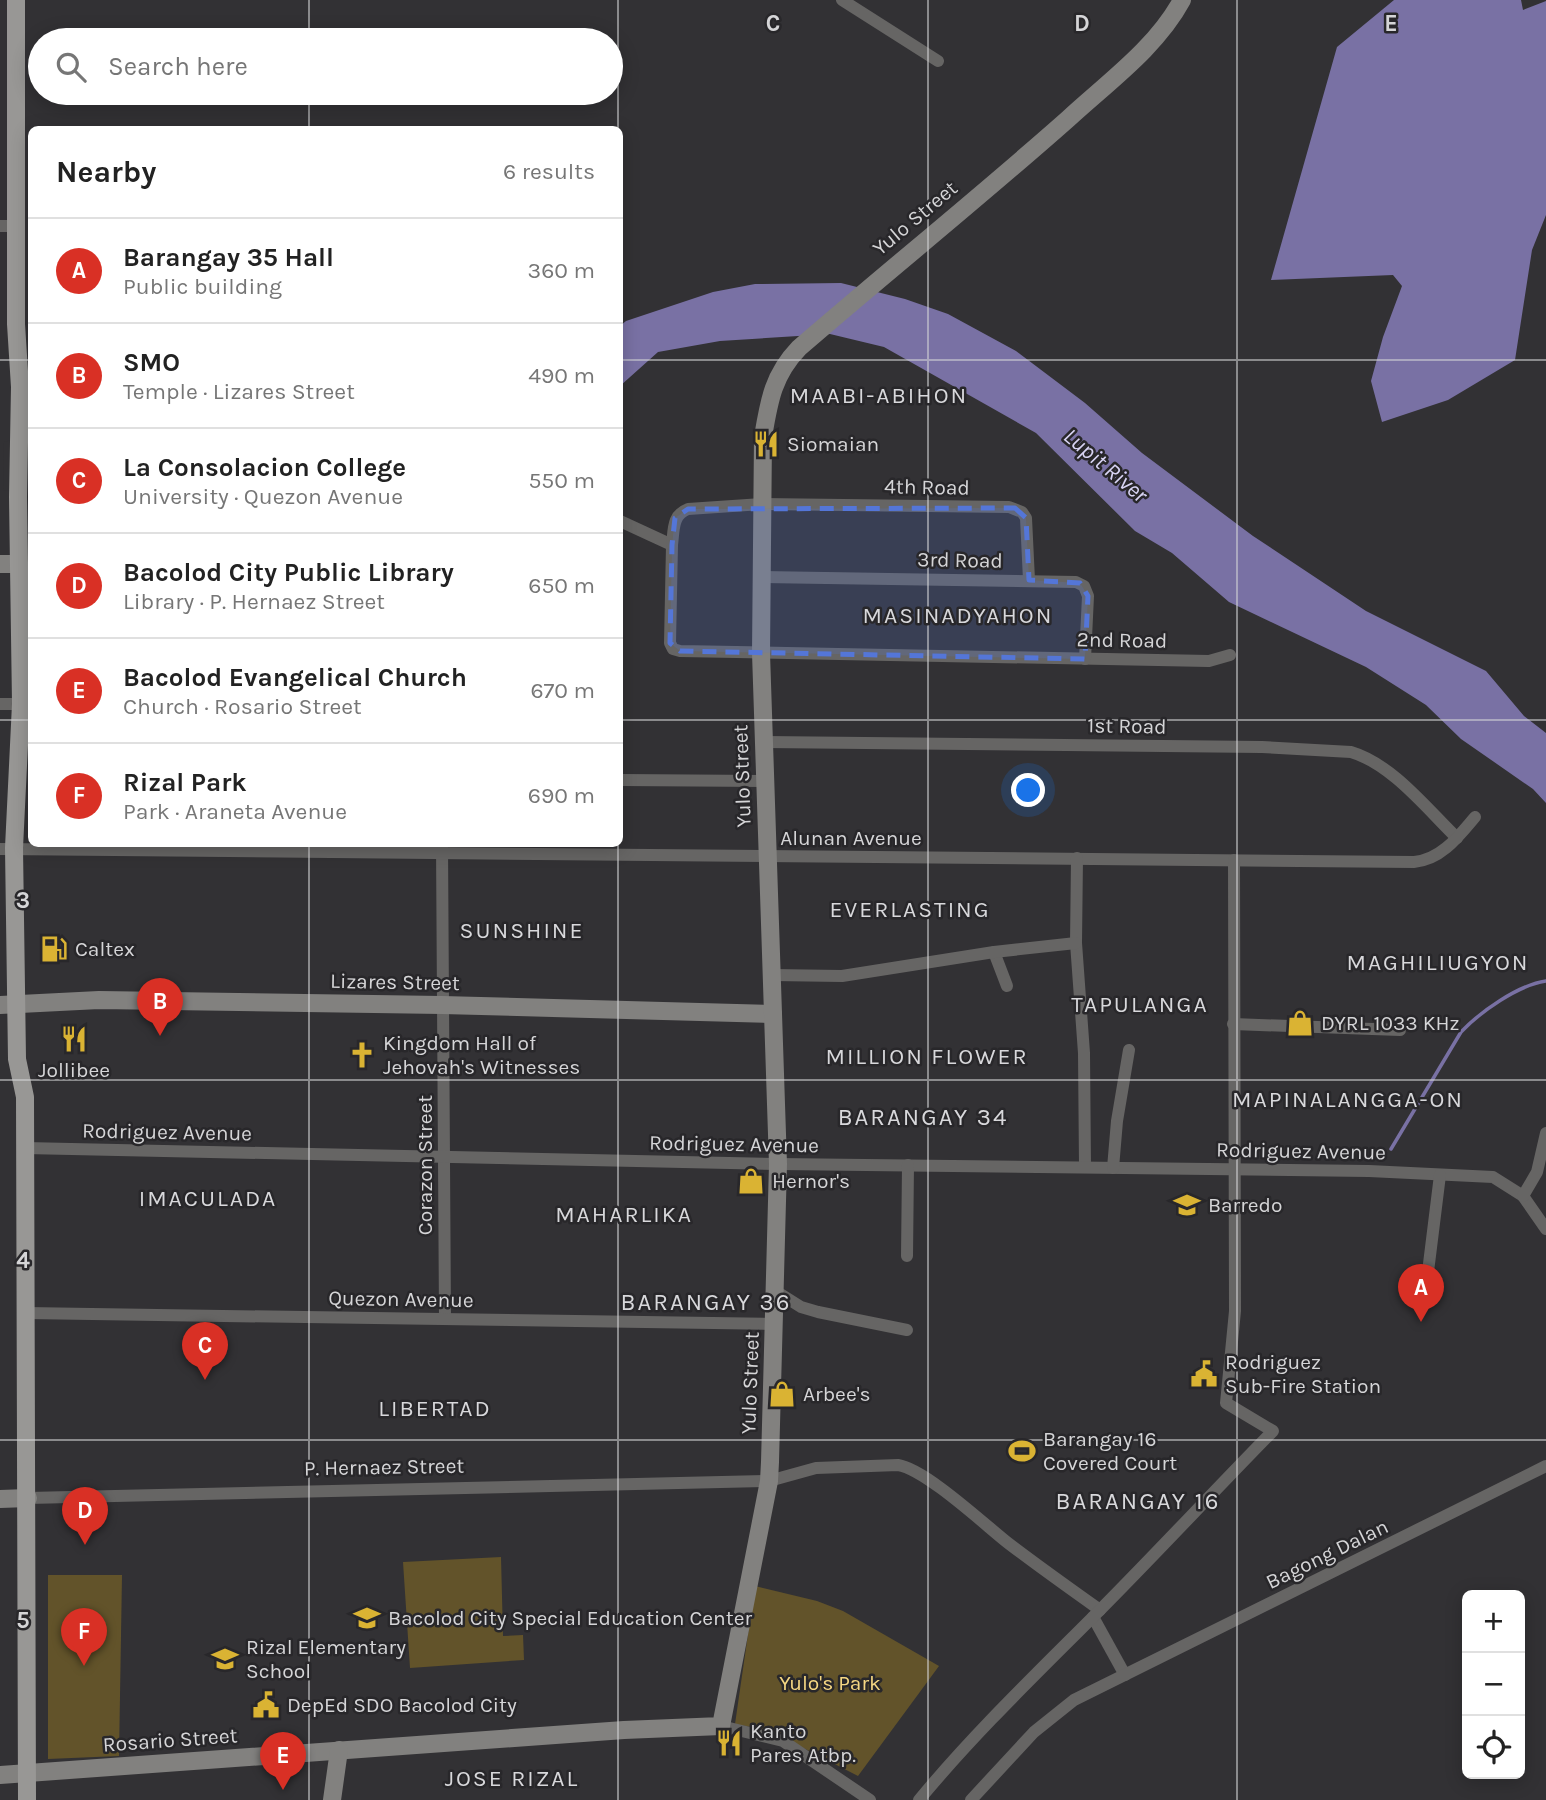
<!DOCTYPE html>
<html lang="en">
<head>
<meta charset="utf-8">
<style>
	:root { --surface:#fff; --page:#f6f6f6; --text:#222; --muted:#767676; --line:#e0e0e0; --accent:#d93025 }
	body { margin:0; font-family:Karla,sans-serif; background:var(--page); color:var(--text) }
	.controls { position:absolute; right:21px; bottom:21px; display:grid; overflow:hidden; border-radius:10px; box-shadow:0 4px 18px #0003 }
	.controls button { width:63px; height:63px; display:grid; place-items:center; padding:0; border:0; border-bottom:2px solid var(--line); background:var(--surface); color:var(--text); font:35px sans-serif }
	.you { position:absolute; left:1029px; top:791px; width:24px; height:24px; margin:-18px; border:5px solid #fff; border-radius:50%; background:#1a73e8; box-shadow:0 0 0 10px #1a73e833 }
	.badge { display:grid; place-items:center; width:46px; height:46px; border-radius:50%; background:var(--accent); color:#fff; font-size:23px; font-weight:700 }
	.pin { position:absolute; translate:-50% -58px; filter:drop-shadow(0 2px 4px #0008) }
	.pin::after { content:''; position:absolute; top:37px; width:24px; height:21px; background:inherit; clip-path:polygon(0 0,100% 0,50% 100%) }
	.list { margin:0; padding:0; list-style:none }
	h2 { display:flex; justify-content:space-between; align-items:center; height:91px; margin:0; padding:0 28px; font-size:30px }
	h2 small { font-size:23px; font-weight:400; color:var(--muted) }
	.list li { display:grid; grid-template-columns:46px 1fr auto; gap:21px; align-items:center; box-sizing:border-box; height:105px; padding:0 28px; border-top:2px solid var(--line) }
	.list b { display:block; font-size:26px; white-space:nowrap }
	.list p { margin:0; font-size:23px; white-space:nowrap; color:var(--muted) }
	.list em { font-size:23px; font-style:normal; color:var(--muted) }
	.icon { flex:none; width:38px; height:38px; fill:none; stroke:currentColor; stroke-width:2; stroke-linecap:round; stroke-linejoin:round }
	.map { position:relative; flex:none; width:1546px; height:1800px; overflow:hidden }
	.search { position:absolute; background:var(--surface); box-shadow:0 4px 18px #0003; left:28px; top:28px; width:595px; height:77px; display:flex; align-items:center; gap:18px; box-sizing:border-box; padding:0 24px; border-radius:38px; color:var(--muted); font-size:26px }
	.panel { position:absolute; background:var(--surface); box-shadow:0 4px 18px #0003; left:28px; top:126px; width:595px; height:721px; border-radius:10px }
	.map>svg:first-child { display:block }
	.green { fill:#62532a }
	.water { fill:#7971a4 }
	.pier { fill:#323134 }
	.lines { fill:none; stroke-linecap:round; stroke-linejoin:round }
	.stream { stroke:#7971a4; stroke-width:3.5 }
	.street { stroke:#666564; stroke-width:12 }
	.secondary { stroke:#82817f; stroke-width:18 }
	.primary { stroke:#989795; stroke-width:18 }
	.marked { fill:#5476d8; fill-opacity:0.2; stroke:#5476d8; stroke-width:5; stroke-dasharray:14 9; stroke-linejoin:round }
	.grid { fill:none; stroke:#d5d5d7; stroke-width:2; stroke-opacity:0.55 }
	.labels { text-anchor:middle; stroke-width:5; stroke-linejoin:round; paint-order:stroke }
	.street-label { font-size:21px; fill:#d5d5d7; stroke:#28272a }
	.poi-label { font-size:21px; fill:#d5d5d7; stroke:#28272a; text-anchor:start }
	.park-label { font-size:21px; fill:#f5d783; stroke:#28272a }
	.neighbourhood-label { font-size:23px; letter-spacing:2px; fill:#d8d8db; stroke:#28272a }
	.water-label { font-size:23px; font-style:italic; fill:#d8d4f4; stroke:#28272a }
	.quarter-label { font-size:24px; letter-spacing:2px; fill:#d8d8db; stroke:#28272a }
	.grid-label { font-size:23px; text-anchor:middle; font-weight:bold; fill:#d5d5d7; stroke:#28272a; stroke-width:5; stroke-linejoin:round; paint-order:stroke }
</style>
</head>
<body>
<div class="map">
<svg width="1546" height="1800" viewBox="0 0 1546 1800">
	<rect width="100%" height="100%" fill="#323134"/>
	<g class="green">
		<path d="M 501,1557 L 503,1636 L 523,1635 L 524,1660 L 410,1668 L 403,1562 Z"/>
		<path d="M 48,1575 L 122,1575 L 119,1756 L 48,1759 Z"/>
		<path d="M 755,1586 L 817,1601 L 843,1611 L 939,1666 L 858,1776 L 782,1737 L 782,1733 L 735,1724 Z"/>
	</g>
	<g class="water">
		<path d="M 1394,0 L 1521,0 L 1523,10 L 1546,1 L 1546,215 L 1532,250 L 1515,360 L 1448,400 L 1382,422 L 1371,381 L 1383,337 L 1402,286 L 1393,275 L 1271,280 L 1337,47 Z"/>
		<path d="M 841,283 L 905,299 L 948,314 L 1016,351 L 1085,403 L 1142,453 L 1253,536 L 1366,611 L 1486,671 L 1524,716 L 1546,733 L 1546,803 L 1533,789 L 1461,739 L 1426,705 L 1366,667 L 1229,602 L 1172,553 L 1135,531 L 1036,433 L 884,347 L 830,334 L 720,341 L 658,352 L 620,386 L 620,326 L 626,321 L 713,292 L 755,284 Z"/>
	</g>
	<path class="pier" d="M 22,437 L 32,440 L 32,491 L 3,490 L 4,442 Z"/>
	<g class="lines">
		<path class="stream" d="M 1391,1149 L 1461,1032 C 1480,1012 1518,985 1546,981"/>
		<g class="street">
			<path d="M 842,0 L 938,61"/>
			<path d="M 0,226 L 17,226"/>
			<path d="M 620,521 L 672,545 L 670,643 L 673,649 L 680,651 L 1209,661 L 1230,655"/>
			<path d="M 672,545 C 674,530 672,515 688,509 L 762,504 L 1009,507 L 1022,512 L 1026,518 L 1029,580"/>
			<path d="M 761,577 L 1076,582 L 1084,586 L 1088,596 L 1085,659"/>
			<path d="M 0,704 L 21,704"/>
			<path d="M 764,742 L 1262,747 L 1351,752 C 1392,764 1427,809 1457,838"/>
			<path d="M 620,780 L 765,781"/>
			<path d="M 442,844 L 445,1319"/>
			<path d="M 0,849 L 1414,862 C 1441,860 1459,836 1475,817"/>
			<path d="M 1077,858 L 1076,943 L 1084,1053 L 1085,1167"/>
			<path d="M 994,952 L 1007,986"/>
			<path d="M 772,975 L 842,976 L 994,952 L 1076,943"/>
			<path d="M 1233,1024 L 1400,1030"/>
			<path d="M 25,1148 L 778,1164 L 1369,1171 L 1493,1177 L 1523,1196 L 1546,1229"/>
			<path d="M 1113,1168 L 1117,1121 L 1129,1050"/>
			<path d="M 1523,1196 L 1537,1172 L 1546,1133"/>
			<path d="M 907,1256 L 908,1165"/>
			<path d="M 774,1290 L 801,1307 L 818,1312 L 907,1330"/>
			<path d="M 1424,1304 L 1440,1175"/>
			<path d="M 26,1313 L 774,1324"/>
			<path d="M 28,1498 L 769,1481 L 816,1468 L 898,1465 C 925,1469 984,1524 1008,1543 C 1038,1566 1069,1588 1100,1610"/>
			<path d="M 1093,1617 L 1125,1675"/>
			<path d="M 721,1726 L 783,1741 L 870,1800"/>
			<path d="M 919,1800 C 973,1735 1032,1678 1091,1619 C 1153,1557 1212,1493 1273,1431 L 1226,1403 L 1235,1311 L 1234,860"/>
			<path d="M 971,1800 L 1034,1732 L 1074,1700 L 1546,1466"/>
		</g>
		<g class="secondary">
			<path d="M 0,564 L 19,564"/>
			<path d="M 0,1005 L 99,1000 L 442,1005 L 773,1014"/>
			<path d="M 0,1499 L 28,1498"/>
			<path d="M 0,1775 L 624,1730 L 721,1726 L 769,1481 L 770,1462 L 778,1164 L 761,653 L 763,437 C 769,401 773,375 799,348 C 888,271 980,197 1068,119 C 1108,82 1156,48 1182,0"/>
			<path d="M 332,1800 L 339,1750"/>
		</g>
		<path class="primary" d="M 16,0 L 16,324 L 20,387 L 18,497 L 21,704 L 14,848 L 17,1059 L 25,1097 L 27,1800"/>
	</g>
	<path class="marked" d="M 1015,508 L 1026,518 L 1029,580 L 1080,583 L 1088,596 L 1085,659 L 680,651 L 670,643 L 672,545 L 675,518 L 688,509 Z"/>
	<path class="grid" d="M 309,0 L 309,40M 618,0 L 618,130M 928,0 L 928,1800M 1237,0 L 1237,1800M 309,93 L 309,130M 0,360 L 32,360M 620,360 L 1546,360M 0,720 L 32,720M 620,720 L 1546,720M 309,844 L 309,1800M 618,844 L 618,1800M 0,1080 L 1546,1080M 0,1440 L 1546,1440"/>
	<defs>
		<g id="restaurant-bare" transform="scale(2.1)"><path d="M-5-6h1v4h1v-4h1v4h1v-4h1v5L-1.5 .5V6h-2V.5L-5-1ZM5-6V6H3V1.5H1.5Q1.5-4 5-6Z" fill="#dab333" stroke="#28272a" stroke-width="2.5" paint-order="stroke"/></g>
		<g id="fuel-bare" transform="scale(2.1)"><path d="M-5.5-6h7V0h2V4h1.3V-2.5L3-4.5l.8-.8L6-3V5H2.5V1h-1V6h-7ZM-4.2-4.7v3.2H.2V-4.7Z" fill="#dab333" stroke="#28272a" stroke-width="2.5" paint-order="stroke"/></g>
		<g id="shop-bare" transform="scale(2.1)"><path d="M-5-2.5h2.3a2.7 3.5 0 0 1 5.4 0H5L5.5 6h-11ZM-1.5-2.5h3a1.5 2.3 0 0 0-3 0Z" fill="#dab333" stroke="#28272a" stroke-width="2.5" paint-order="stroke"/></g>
		<g id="church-bare" transform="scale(2.1)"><path d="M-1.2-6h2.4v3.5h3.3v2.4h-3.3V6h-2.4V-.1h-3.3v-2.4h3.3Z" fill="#dab333" stroke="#28272a" stroke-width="2.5" paint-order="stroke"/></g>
		<g id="school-bare" transform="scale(2.1)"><path d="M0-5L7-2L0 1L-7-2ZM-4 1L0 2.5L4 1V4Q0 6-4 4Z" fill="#dab333" stroke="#28272a" stroke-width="2.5" paint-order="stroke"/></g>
		<g id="civic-bare" transform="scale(2.1)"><path d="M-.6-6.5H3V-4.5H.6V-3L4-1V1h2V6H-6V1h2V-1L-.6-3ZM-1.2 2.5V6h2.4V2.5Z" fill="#dab333" stroke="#28272a" stroke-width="2.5" paint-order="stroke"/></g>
		<g id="stadium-bare" transform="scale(2.1)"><path d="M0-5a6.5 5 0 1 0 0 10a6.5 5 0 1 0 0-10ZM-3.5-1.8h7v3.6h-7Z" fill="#dab333" stroke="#28272a" stroke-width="2.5" paint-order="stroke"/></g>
	</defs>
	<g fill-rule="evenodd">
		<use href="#restaurant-bare" x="766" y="444"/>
		<use href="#fuel-bare" x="54" y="949"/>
		<use href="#shop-bare" x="1300" y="1023"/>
		<use href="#restaurant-bare" x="74" y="1039"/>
		<use href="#church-bare" x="362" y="1055"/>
		<use href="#shop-bare" x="751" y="1181"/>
		<use href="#school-bare" x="1187" y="1205"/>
		<use href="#civic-bare" x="1204" y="1374"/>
		<use href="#shop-bare" x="782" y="1394"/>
		<use href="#stadium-bare" x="1022" y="1451"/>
		<use href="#school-bare" x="367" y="1618"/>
		<use href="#school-bare" x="225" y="1659"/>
		<use href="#civic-bare" x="266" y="1705"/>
		<use href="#restaurant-bare" x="729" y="1743"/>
	</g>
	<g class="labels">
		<g class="street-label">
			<text transform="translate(915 218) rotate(-40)" y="7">Yulo Street</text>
			<text transform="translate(927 487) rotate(1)" y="7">4th Road</text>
			<text transform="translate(960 560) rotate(1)" y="7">3rd Road</text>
			<text transform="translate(1122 640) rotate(1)" y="7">2nd Road</text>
			<text transform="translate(1127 726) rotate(1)" y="7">1st Road</text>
			<text transform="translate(742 776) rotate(-92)" y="7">Yulo Street</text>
			<text x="851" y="845">Alunan Avenue</text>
			<text transform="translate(395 982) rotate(1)" y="7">Lizares Street</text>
			<text transform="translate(167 1132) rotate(1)" y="7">Rodriguez Avenue</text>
			<text transform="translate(734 1144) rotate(1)" y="7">Rodriguez Avenue</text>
			<text transform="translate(1301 1151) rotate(1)" y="7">Rodriguez Avenue</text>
			<text transform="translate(425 1165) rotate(-90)" y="7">Corazon Street</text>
			<text transform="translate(401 1299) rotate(1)" y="7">Quezon Avenue</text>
			<text transform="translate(750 1383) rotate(-88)" y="7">Yulo Street</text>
			<text transform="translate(384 1467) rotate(-1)" y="7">P. Hernaez Street</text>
			<text transform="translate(1327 1554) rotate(-26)" y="7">Bagong Dalan</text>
			<text transform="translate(170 1740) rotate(-4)" y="7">Rosario Street</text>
		</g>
		<g class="poi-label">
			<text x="787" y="451">Siomaian</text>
			<text x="75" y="956">Caltex</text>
			<text x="1321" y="1030">DYRL 1033 KHz</text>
			<text x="383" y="1050">Kingdom Hall of<tspan x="383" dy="24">Jehovah's Witnesses</tspan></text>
			<text x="74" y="1077" text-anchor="middle">Jollibee</text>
			<text x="772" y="1188">Hernor's</text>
			<text x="1208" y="1212">Barredo</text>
			<text x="1225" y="1369">Rodriguez<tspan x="1225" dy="24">Sub-Fire Station</tspan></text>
			<text x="803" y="1401">Arbee's</text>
			<text x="1043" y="1446">Barangay 16<tspan x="1043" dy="24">Covered Court</tspan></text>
			<text x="388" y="1625">Bacolod City Special Education Center</text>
			<text x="246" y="1654">Rizal Elementary<tspan x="246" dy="24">School</tspan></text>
			<text x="287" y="1712">DepEd SDO Bacolod City</text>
			<text x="750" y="1738">Kanto<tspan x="750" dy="24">Pares Atbp.</tspan></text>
		</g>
		<g class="park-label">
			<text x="830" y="1690">Yulo's Park</text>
		</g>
		<g class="neighbourhood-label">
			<text x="879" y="403">MAABI-ABIHON</text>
			<text x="958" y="623">MASINADYAHON</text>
			<text x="910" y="917">EVERLASTING</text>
			<text x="522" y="938">SUNSHINE</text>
			<text x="1438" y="970">MAGHILIUGYON</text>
			<text x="1140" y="1012">TAPULANGA</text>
			<text x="927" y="1064">MILLION FLOWER</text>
			<text x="1348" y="1107">MAPINALANGGA-ON</text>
			<text x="208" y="1206">IMACULADA</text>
			<text x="624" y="1222">MAHARLIKA</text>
			<text x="435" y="1416">LIBERTAD</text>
			<text x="512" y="1786">JOSE RIZAL</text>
		</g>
		<g class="water-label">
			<text transform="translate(1106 465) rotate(40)" y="8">Lupit River</text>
		</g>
		<g class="quarter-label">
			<text x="923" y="1125">BARANGAY 34</text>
			<text x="706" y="1310">BARANGAY 36</text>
			<text x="1138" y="1509">BARANGAY 16</text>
		</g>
	</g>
	<g class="grid-label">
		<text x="773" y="31">C</text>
		<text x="1082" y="31">D</text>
		<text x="1391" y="31">E</text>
		<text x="23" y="908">3</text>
		<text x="23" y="1268">4</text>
		<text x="23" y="1628">5</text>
	</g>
</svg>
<div class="controls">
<button>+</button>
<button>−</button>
<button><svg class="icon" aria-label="locate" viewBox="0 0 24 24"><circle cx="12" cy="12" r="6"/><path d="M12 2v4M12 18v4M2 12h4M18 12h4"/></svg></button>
</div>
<div class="you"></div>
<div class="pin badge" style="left:1421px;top:1322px">A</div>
<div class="pin badge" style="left:160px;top:1036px">B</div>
<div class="pin badge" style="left:205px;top:1380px">C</div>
<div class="pin badge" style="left:85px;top:1545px">D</div>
<div class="pin badge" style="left:283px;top:1790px">E</div>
<div class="pin badge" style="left:84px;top:1666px">F</div>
<div class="search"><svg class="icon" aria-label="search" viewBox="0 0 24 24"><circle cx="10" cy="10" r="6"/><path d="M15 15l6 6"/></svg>Search here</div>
<section class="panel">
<h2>Nearby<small>6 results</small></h2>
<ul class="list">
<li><span class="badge">A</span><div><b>Barangay 35 Hall</b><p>Public building</p></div><em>360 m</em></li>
<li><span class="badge">B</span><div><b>SMO</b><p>Temple · Lizares Street</p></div><em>490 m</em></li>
<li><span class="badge">C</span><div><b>La Consolacion College</b><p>University · Quezon Avenue</p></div><em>550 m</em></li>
<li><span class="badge">D</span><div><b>Bacolod City Public Library</b><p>Library · P. Hernaez Street</p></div><em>650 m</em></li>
<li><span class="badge">E</span><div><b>Bacolod Evangelical Church</b><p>Church · Rosario Street</p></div><em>670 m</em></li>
<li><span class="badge">F</span><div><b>Rizal Park</b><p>Park · Araneta Avenue</p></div><em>690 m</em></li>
</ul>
</section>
</div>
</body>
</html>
